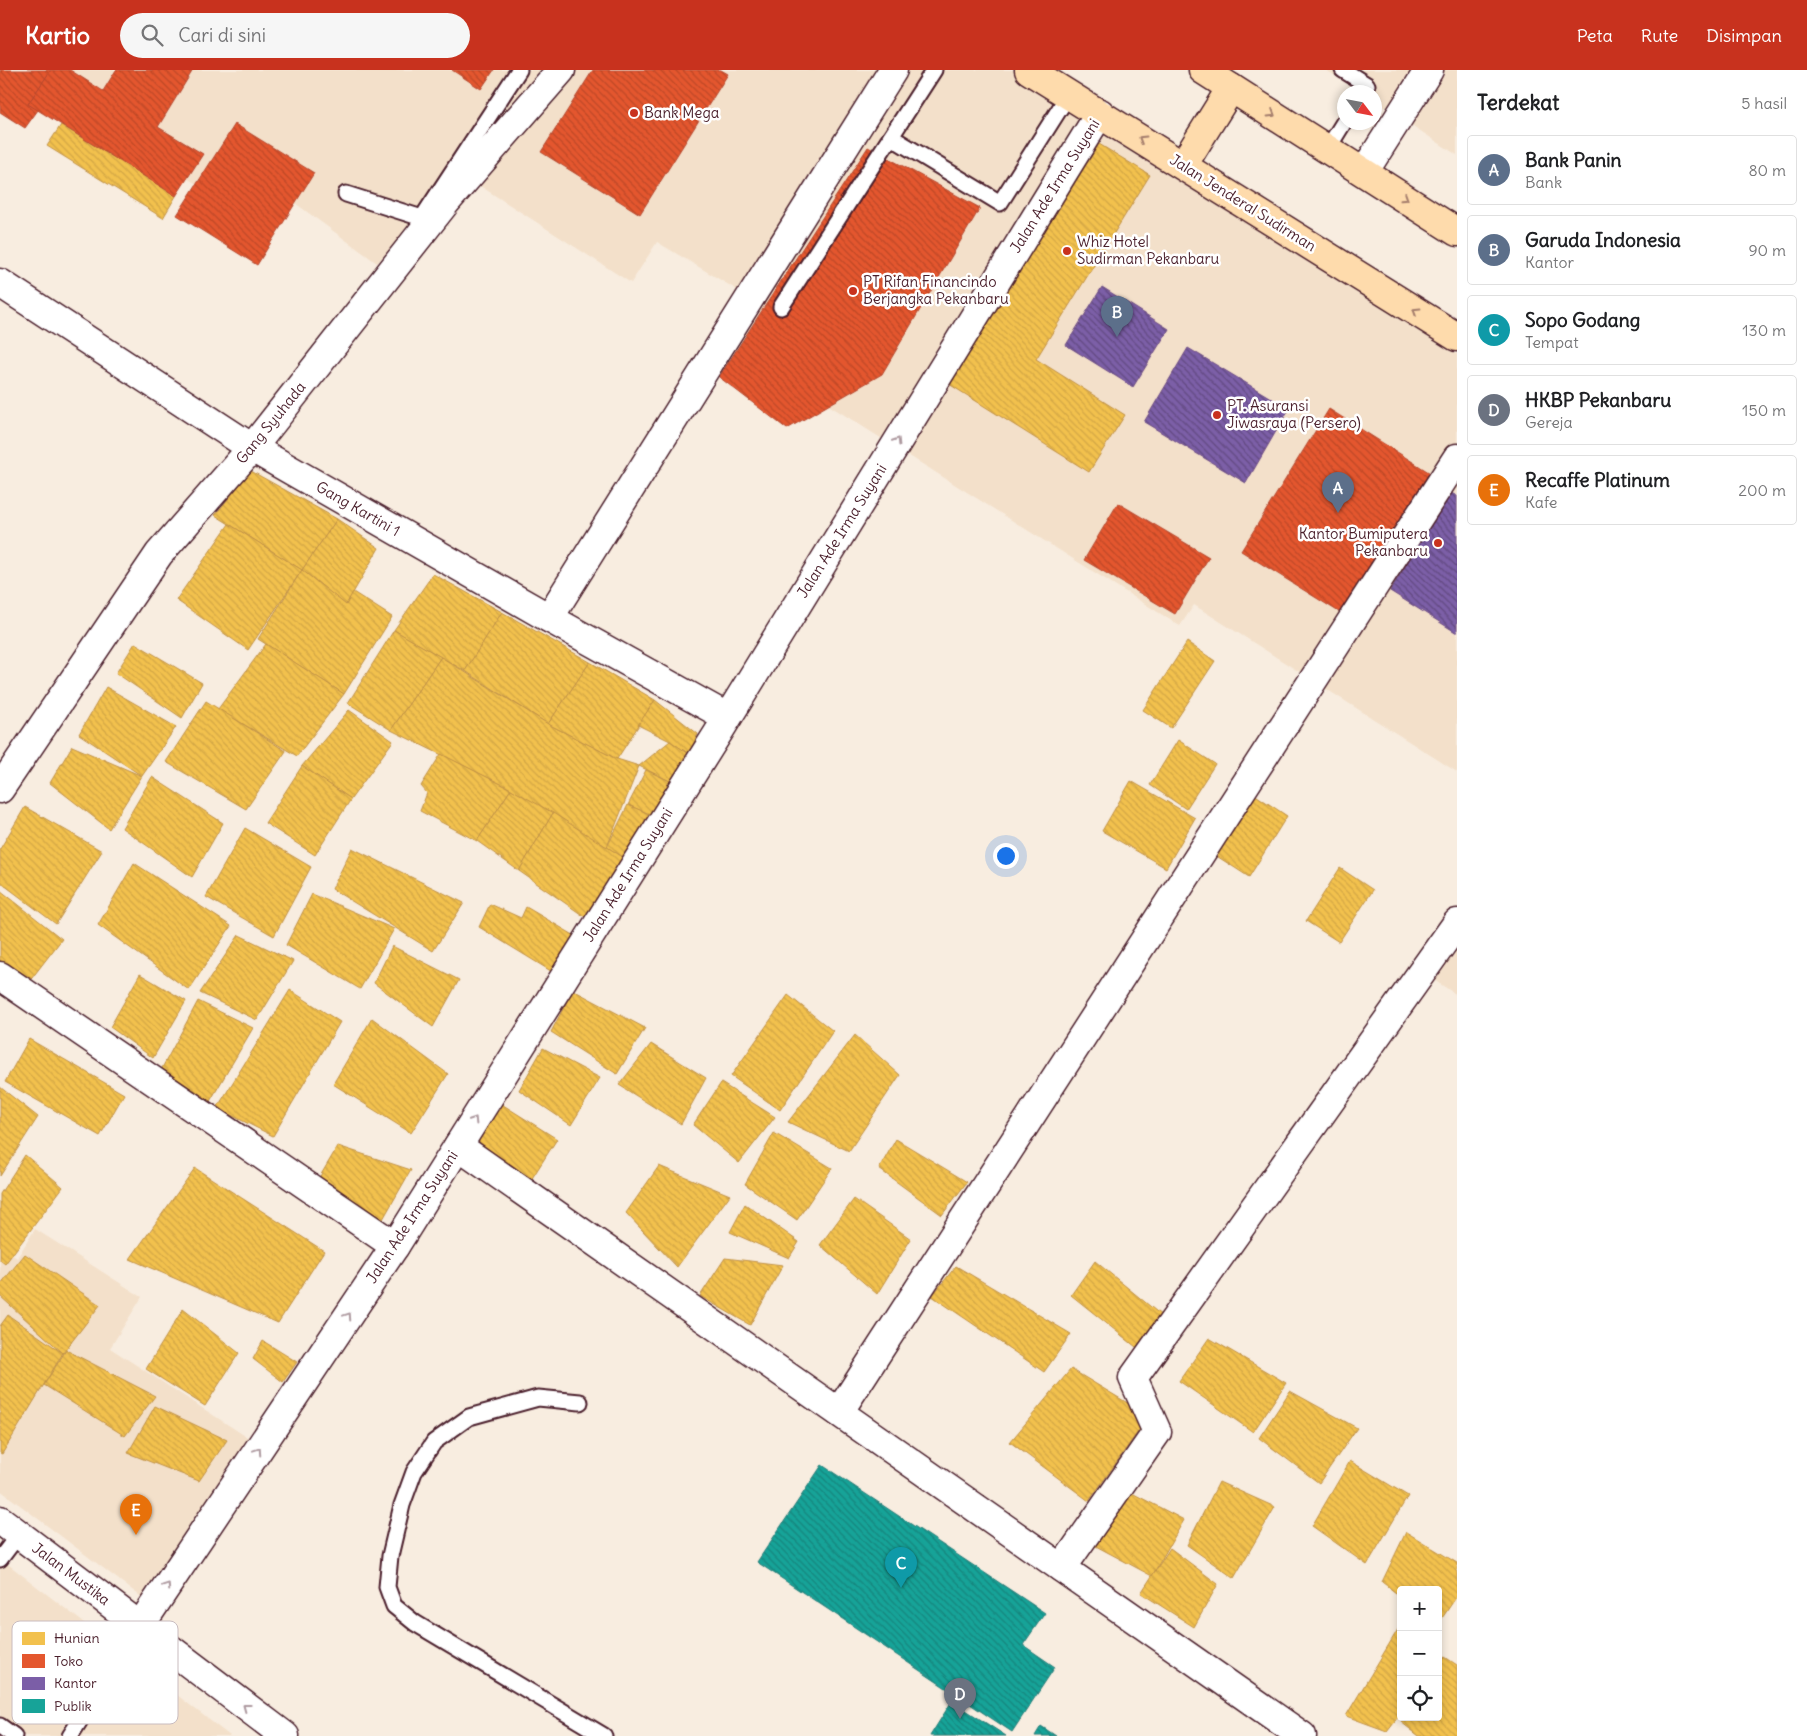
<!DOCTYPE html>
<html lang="id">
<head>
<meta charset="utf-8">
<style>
	:root { --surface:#fff; --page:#f6f6f6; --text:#202124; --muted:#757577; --line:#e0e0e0; --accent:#c8321e }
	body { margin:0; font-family:Delius,sans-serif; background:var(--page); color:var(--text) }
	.controls { position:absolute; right:15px; bottom:15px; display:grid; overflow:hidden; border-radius:5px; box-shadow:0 2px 8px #0003 }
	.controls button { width:45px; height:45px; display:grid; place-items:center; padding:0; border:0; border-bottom:1px solid var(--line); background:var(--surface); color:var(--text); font:25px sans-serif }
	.compass { position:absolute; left:1337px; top:15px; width:45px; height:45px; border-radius:50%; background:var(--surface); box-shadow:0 2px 8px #0003; rotate:122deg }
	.you { position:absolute; left:1005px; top:785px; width:18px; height:18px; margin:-12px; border:4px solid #fff; border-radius:50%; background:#1a73e8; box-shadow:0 0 0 8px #1a73e833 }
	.badge { display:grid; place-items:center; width:32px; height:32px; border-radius:50%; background:var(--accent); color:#fff; font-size:16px; font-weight:700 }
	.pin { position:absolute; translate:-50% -41px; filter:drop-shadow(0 1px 2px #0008) }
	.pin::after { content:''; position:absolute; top:26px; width:18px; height:15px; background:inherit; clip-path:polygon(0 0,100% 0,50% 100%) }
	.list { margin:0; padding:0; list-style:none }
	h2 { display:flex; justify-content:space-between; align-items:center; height:65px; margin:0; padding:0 20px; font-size:21px }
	h2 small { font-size:16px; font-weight:400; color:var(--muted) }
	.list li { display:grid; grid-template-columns:32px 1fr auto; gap:15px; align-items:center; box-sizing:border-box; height:70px; margin:0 10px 10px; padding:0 10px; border:1px solid var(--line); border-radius:5px }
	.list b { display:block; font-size:19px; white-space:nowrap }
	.list p { margin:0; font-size:16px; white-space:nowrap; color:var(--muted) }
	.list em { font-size:16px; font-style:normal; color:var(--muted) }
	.icon { flex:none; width:28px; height:28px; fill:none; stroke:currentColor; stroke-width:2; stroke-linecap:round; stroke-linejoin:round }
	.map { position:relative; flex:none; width:1457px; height:1666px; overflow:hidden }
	header { display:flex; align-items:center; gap:30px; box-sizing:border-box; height:70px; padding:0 25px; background:var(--accent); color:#fff }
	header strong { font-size:24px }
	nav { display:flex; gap:28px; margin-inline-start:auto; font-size:18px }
	.search { width:350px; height:45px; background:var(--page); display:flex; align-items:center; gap:12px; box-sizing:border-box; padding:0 18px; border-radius:28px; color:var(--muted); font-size:19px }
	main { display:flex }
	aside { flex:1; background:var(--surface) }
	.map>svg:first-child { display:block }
	.built { fill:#f3e0ca }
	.homes { fill:url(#homes-back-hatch); stroke:#c09044 }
	.shops { fill:url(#shops-back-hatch); stroke:#b6462d }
	.offices { fill:url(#offices-back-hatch); stroke:#6c4b82 }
	.public { fill:url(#public-back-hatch); stroke:#267b77 }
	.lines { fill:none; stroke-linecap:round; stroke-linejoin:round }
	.lane-casing { stroke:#4a1f2b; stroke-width:19 }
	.street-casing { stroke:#4a1f2b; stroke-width:31 }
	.primary-casing { stroke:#4a1f2b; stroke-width:31 }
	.lane { stroke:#fff; stroke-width:15 }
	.street { stroke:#fff; stroke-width:28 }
	.primary { stroke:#fedbac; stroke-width:28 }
	.oneway { stroke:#a47d6c }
	.oneway2 { stroke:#ae9aa0 }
	.poi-dot { fill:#c8321e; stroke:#fff; stroke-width:2 }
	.labels { text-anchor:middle; stroke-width:5; stroke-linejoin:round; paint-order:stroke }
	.poi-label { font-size:15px; fill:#4a1f2b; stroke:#fff; text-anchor:start }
	.street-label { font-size:15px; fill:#4a1f2b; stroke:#fff }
	.key { fill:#fff; stroke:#c9bcbf; stroke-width:1 }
	.key-label { font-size:14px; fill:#4a1f2b }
</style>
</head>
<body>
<header>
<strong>Kartio</strong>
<div class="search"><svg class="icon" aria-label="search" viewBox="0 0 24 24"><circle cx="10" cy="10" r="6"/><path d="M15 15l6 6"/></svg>Cari di sini</div>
<nav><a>Peta</a><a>Rute</a><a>Disimpan</a></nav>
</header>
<main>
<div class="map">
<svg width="1457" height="1666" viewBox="0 0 1457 1666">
	<defs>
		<pattern id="homes-back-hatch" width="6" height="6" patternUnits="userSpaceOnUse" patternTransform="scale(1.25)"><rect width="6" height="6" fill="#f2c14e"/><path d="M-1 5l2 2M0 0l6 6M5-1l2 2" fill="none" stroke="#d1a544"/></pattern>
		<pattern id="shops-back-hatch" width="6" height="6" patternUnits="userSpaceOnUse" patternTransform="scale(1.25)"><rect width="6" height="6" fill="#e4572e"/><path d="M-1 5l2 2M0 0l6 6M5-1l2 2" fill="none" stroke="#bb4727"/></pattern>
		<pattern id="offices-back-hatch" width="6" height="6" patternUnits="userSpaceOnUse" patternTransform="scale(1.25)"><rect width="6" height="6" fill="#7b5ea7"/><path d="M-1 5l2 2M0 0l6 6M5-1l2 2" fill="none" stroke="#624980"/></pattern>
		<pattern id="public-back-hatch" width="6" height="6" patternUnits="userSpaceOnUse" patternTransform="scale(1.25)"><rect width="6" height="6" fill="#17a398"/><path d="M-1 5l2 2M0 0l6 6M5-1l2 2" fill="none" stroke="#17847c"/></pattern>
	</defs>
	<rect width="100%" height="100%" fill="#f8ede0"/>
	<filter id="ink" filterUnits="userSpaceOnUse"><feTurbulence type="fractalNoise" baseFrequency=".02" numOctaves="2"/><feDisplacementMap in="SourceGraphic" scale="10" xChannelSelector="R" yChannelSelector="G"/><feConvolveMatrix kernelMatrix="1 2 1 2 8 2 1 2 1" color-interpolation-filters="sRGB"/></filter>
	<g filter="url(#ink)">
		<g class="built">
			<path d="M 6,0 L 1043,0 L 1200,98 L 1457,284 L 1457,702 L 1194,535 L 1180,556 L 728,272 L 754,230 L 657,172 L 631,213 L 460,103 L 377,193 L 273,117 L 255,149 Z"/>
			<path d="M 1326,0 L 1457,0 L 1457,85 L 1375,31 L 1374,22 L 1361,22 Z"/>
			<path d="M 1457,876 L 1457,925 L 1434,910 Z"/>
			<path d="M 35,1159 L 142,1227 L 110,1278 L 253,1371 L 148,1532 L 0,1420 L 0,1177 L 17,1188 Z"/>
			<path d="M 0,1488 L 230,1666 L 0,1666 Z"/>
		</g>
		<g class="homes">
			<path d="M 61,55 L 176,126 L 163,148 L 47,76 Z"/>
			<path d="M 1099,74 L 1150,105 L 1036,289 L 1125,345 L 1089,402 L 949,314 Z"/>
			<path d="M 251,401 L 337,449 L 302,500 L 215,445 Z"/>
			<path d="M 337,449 L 379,478 L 346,535 L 302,500 Z"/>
			<path d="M 229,454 L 302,500 L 248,580 L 176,530 Z"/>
			<path d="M 302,500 L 346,535 L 353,522 L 392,547 L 344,624 L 258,569 Z"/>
			<path d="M 433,504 L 502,542 L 465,601 L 394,560 Z"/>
			<path d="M 502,542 L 590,592 L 548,654 L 465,601 Z"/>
			<path d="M 394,560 L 441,587 L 391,660 L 348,633 Z"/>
			<path d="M 1187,572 L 1215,591 L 1171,658 L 1143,640 Z"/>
			<path d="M 135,573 L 202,613 L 182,648 L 116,603 Z"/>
			<path d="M 266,574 L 344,624 L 297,686 L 218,639 Z"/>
			<path d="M 441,587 L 548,654 L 617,689 L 639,696 L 607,777 L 511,719 L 391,660 Z"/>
			<path d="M 590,592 L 655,630 L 617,689 L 548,654 Z"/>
			<path d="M 106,617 L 176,657 L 142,706 L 79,664 Z"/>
			<path d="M 655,630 L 698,664 L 689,684 L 670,671 L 638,655 Z"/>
			<path d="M 206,631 L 286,681 L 246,739 L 166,692 Z"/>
			<path d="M 349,640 L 393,671 L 351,729 L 302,696 Z"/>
			<path d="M 1178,670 L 1215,694 L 1186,739 L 1150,715 Z"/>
			<path d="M 670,671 L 689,684 L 672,712 L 639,696 Z"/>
			<path d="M 72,676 L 142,706 L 109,759 L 50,713 Z"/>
			<path d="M 441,684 L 511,719 L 477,771 L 420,741 L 427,723 L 421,716 Z"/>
			<path d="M 302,696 L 351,729 L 315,785 L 265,753 Z"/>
			<path d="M 646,700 L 672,712 L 654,746 L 628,735 Z"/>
			<path d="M 152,707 L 223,753 L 192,807 L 122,758 Z"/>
			<path d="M 1131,711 L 1195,748 L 1166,798 L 1102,761 Z"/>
			<path d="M 511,719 L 553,743 L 519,801 L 477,771 Z"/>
			<path d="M 1251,722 L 1287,746 L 1249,807 L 1212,783 Z"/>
			<path d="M 628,735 L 654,746 L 626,789 L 607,777 Z"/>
			<path d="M 25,737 L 102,781 L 56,854 L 0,812 L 0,779 Z"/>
			<path d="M 553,743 L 626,789 L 588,849 L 519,801 Z"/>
			<path d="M 245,758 L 311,797 L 274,866 L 206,827 Z"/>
			<path d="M 352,778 L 464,833 L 433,881 L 332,819 Z"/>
			<path d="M 134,793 L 231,856 L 189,920 L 98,855 Z"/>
			<path d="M 1340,798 L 1373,820 L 1339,872 L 1306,851 Z"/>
			<path d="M 0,820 L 62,869 L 25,917 L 0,898 Z"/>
			<path d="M 312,824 L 394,859 L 360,919 L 286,875 Z"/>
			<path d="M 490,834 L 521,848 L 526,837 L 577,867 L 554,903 L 479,857 Z"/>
			<path d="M 239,865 L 293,891 L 257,950 L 200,923 Z"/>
			<path d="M 392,876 L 459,910 L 433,957 L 374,913 Z"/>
			<path d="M 140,904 L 186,931 L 153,988 L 110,957 Z"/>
			<path d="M 290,920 L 340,952 L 273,1066 L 217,1038 Z"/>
			<path d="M 573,920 L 645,958 L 617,1004 L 551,962 Z"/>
			<path d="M 788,925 L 833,961 L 780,1040 L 731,1006 Z"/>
			<path d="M 198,931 L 253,958 L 209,1033 L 161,1000 Z"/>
			<path d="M 372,948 L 448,1004 L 411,1063 L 333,1014 Z"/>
			<path d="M 855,965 L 900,1005 L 849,1081 L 788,1052 Z"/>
			<path d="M 29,969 L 124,1024 L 100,1066 L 5,1012 Z"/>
			<path d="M 651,974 L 706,1008 L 681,1054 L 619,1015 Z"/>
			<path d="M 543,978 L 600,1008 L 571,1055 L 519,1020 Z"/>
			<path d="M 721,1013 L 775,1047 L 739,1093 L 693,1055 Z"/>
			<path d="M 0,1017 L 38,1047 L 0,1106 Z"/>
			<path d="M 500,1033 L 557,1069 L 529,1113 L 473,1077 Z"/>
			<path d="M 774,1063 L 832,1098 L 797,1150 L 745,1114 Z"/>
			<path d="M 896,1069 L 967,1112 L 942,1145 L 879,1099 Z"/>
			<path d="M 338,1076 L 411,1100 L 379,1156 L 316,1113 Z"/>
			<path d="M 25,1085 L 63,1117 L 5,1194 L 0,1190 L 0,1124 Z"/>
			<path d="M 659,1096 L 730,1125 L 677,1197 L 626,1143 Z"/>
			<path d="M 195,1098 L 324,1181 L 278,1253 L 130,1189 Z"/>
			<path d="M 854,1129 L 911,1169 L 877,1224 L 820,1175 Z"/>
			<path d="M 745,1134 L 799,1172 L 789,1188 L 730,1162 Z"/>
			<path d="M 25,1184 L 100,1235 L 63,1283 L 0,1226 L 0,1215 Z"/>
			<path d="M 725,1188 L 783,1195 L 750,1255 L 700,1226 Z"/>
			<path d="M 1095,1191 L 1162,1246 L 1141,1281 L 1071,1225 Z"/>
			<path d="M 956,1196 L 1071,1264 L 1044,1302 L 932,1226 Z"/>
			<path d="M 183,1239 L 239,1283 L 205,1336 L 146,1299 Z"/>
			<path d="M 8,1245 L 63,1283 L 2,1384 L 0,1383 L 0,1256 Z"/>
			<path d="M 1209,1268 L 1286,1313 L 1253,1362 L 1179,1311 Z"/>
			<path d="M 263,1271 L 297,1292 L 283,1312 L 253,1289 Z"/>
			<path d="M 66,1280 L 155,1326 L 125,1366 L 44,1315 Z"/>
			<path d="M 1071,1299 L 1149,1346 L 1089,1431 L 1010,1372 Z"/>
			<path d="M 1290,1321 L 1357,1358 L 1319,1413 L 1259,1368 Z"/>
			<path d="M 155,1336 L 227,1370 L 199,1411 L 128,1383 Z"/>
			<path d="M 1350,1391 L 1408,1426 L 1367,1495 L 1312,1456 Z"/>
			<path d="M 1219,1412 L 1275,1437 L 1234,1508 L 1187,1475 Z"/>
			<path d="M 1128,1421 L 1184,1450 L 1152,1506 L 1094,1475 Z"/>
			<path d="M 1406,1462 L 1457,1493 L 1457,1526 L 1438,1554 L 1438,1520 L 1401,1520 L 1401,1527 L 1382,1512 Z"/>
			<path d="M 1170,1478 L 1218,1514 L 1194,1557 L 1141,1523 Z"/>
			<path d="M 1400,1556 L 1401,1643 L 1387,1661 L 1346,1646 Z"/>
			<path d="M 1438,1582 L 1445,1587 L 1438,1595 Z"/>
			<path d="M 1445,1587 L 1457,1595 L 1457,1666 L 1419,1666 L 1401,1652 L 1404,1647 L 1438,1647 L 1438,1597 Z"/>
		</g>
		<g class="shops">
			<path d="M 0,0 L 51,0 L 28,34 L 38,40 L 25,58 L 0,42 Z"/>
			<path d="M 51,0 L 70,0 L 103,21 L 116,0 L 193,0 L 158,57 L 203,84 L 176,126 L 28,34 Z"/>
			<path d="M 452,0 L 494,0 L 481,19 Z"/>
			<path d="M 593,0 L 721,0 L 728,4 L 640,144 L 541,82 Z"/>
			<path d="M 235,54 L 314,103 L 257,195 L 177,145 Z"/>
			<path d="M 868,77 L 980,138 L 882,304 L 787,359 L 719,307 Z"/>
			<path d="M 1329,339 L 1435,406 L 1347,547 L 1241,481 Z"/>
			<path d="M 1118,433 L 1209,487 L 1175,544 L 1084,490 Z"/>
		</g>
		<g class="offices">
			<path d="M 1102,217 L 1169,259 L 1133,317 L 1066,275 Z"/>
			<path d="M 1188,278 L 1289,339 L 1246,413 L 1144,352 Z"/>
			<path d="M 1451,423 L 1457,426 L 1457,563 L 1390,521 Z"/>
		</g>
		<g class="public">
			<path d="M 822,1395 L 1045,1543 L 1023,1575 L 1055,1597 L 1012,1662 L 757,1492 Z"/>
			<path d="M 952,1631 L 1006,1666 L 930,1666 Z"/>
			<path d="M 1041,1656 L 1056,1666 L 1035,1666 Z"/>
		</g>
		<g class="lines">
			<g class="lane-casing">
				<g id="lane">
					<path d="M 1343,0 L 1367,15 L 1363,22"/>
					<path d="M 891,67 L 1000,133 L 1069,24"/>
					<path d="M 1328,78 L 1344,52"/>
					<path d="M 346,124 L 422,148 L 519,0"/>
					<path d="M 781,237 L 934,0"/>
					<path d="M 580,1332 L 538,1328 L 469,1347 L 434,1372 L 414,1402 L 402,1435 L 390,1486 L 387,1517 L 394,1536 L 415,1553 L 604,1666"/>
					<path d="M 0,1489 L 19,1464"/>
					<path d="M 0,1656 L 14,1666"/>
					<path d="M 70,1666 L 140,1556"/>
				</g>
			</g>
			<g class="street-casing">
				<g id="street">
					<path d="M 1364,102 L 1429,0"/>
					<path d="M 0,213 L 252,378 L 549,548 L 727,647"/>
					<path d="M 549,548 L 893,0"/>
					<path d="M 0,719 L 159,484 L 252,378 L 446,132 L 561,0"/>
					<path d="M 0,906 L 395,1176"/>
					<path d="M 458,1076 L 1302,1666"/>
					<path d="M 839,1342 L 1457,388"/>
					<path d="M 0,1450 L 285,1666"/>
					<path d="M 1062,1498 L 1157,1362 L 1133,1308 L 1457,853"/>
					<path d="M 140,1556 L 395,1176 L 720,660 L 1100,43"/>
				</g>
			</g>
			<g class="primary-casing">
				<g id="primary">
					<path d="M 1029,0 L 1457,267"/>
					<path d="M 1203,0 L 1457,162"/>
					<path d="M 1183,95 L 1231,18"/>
				</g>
			</g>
			<use href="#lane" class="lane"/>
			<use href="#street" class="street"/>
			<use href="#primary" class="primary"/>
		</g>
		<defs><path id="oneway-chevron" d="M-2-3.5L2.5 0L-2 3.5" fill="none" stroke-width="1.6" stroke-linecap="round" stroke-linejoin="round" transform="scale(1.25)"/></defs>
		<g class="oneway">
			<use href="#oneway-chevron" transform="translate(1272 44) rotate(32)"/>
			<use href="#oneway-chevron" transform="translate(1142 69) rotate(-148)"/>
			<use href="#oneway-chevron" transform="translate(1405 128) rotate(33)"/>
			<use href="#oneway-chevron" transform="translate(1416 241) rotate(-148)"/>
		</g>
		<g class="oneway2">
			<use href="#oneway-chevron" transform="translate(897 371) rotate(-58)"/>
			<use href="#oneway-chevron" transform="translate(474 1050) rotate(-58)"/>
			<use href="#oneway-chevron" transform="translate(348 1246) rotate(-56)"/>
			<use href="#oneway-chevron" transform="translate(258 1381) rotate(-56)"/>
			<use href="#oneway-chevron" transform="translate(167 1516) rotate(-56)"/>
			<use href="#oneway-chevron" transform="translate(246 1637) rotate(-143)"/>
		</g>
	</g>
	<g class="poi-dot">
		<circle cx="634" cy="43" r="5"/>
		<circle cx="1067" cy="181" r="5"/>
		<circle cx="853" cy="221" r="5"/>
		<circle cx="1217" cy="345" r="5"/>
		<circle cx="1438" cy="473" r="5"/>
	</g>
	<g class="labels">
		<g class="poi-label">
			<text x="644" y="48">Bank Mega</text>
			<text x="1077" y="177">Whiz Hotel<tspan x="1077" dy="17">Sudirman Pekanbaru</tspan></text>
			<text x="863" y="217">PT Rifan Financindo<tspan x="863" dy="17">Berjangka Pekanbaru</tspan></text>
			<text x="1227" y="341">PT. Asuransi<tspan x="1227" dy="17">Jiwasraya (Persero)</tspan></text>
			<text x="1428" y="469" text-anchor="end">Kantor Bumiputera<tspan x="1428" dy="17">Pekanbaru</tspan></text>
		</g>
		<g class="street-label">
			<text transform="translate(1055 116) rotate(-58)" y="5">Jalan Ade Irma Suyani</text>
			<text transform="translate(1243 133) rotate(32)" y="5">Jalan Jenderal Sudirman</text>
			<text transform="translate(271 353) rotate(-51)" y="5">Gang Syuhada</text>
			<text transform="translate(358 439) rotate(30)" y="5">Gang Kartini 1</text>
			<text transform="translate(842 461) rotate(-58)" y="5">Jalan Ade Irma Suyani</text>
			<text transform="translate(628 805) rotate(-58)" y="5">Jalan Ade Irma Suyani</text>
			<text transform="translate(412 1147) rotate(-57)" y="5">Jalan Ade Irma Suyani</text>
			<text transform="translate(71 1504) rotate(37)" y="5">Jalan Mustika</text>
		</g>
	</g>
	<rect x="12" y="1551" width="166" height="103" rx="8" class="key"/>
	<rect x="22" y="1562" width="23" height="13" fill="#f2c14e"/>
	<rect x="22" y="1584" width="23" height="14" fill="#e4572e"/>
	<rect x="22" y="1607" width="23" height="13" fill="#7b5ea7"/>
	<rect x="22" y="1629" width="23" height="14" fill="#17a398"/>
	<g class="key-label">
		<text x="54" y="1573">Hunian</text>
		<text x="54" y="1596">Toko</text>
		<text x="54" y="1618">Kantor</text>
		<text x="54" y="1641">Publik</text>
	</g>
</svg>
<div class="controls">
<button>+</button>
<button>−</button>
<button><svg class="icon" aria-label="locate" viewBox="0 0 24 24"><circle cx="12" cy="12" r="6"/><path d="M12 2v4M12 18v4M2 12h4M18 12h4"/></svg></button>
</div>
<svg class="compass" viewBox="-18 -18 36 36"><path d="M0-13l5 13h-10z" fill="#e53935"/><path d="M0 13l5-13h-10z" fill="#757577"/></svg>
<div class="you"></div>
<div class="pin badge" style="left:1338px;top:443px;background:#5c6f8a">A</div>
<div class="pin badge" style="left:1117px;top:267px;background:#5c6f8a">B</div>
<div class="pin badge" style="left:901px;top:1518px;background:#0f9aa8">C</div>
<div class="pin badge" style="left:960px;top:1649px;background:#6b7280">D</div>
<div class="pin badge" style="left:136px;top:1465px;background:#e8710a">E</div>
</div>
<aside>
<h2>Terdekat<small>5 hasil</small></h2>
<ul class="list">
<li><span class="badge" style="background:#5c6f8a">A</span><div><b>Bank Panin</b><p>Bank</p></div><em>80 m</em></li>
<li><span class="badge" style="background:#5c6f8a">B</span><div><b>Garuda Indonesia</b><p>Kantor</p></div><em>90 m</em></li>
<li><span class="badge" style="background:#0f9aa8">C</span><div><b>Sopo Godang</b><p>Tempat</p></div><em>130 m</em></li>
<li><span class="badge" style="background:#6b7280">D</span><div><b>HKBP Pekanbaru</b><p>Gereja</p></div><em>150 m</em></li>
<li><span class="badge" style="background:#e8710a">E</span><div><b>Recaffe Platinum</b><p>Kafe</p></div><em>200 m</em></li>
</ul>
</aside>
</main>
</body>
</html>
